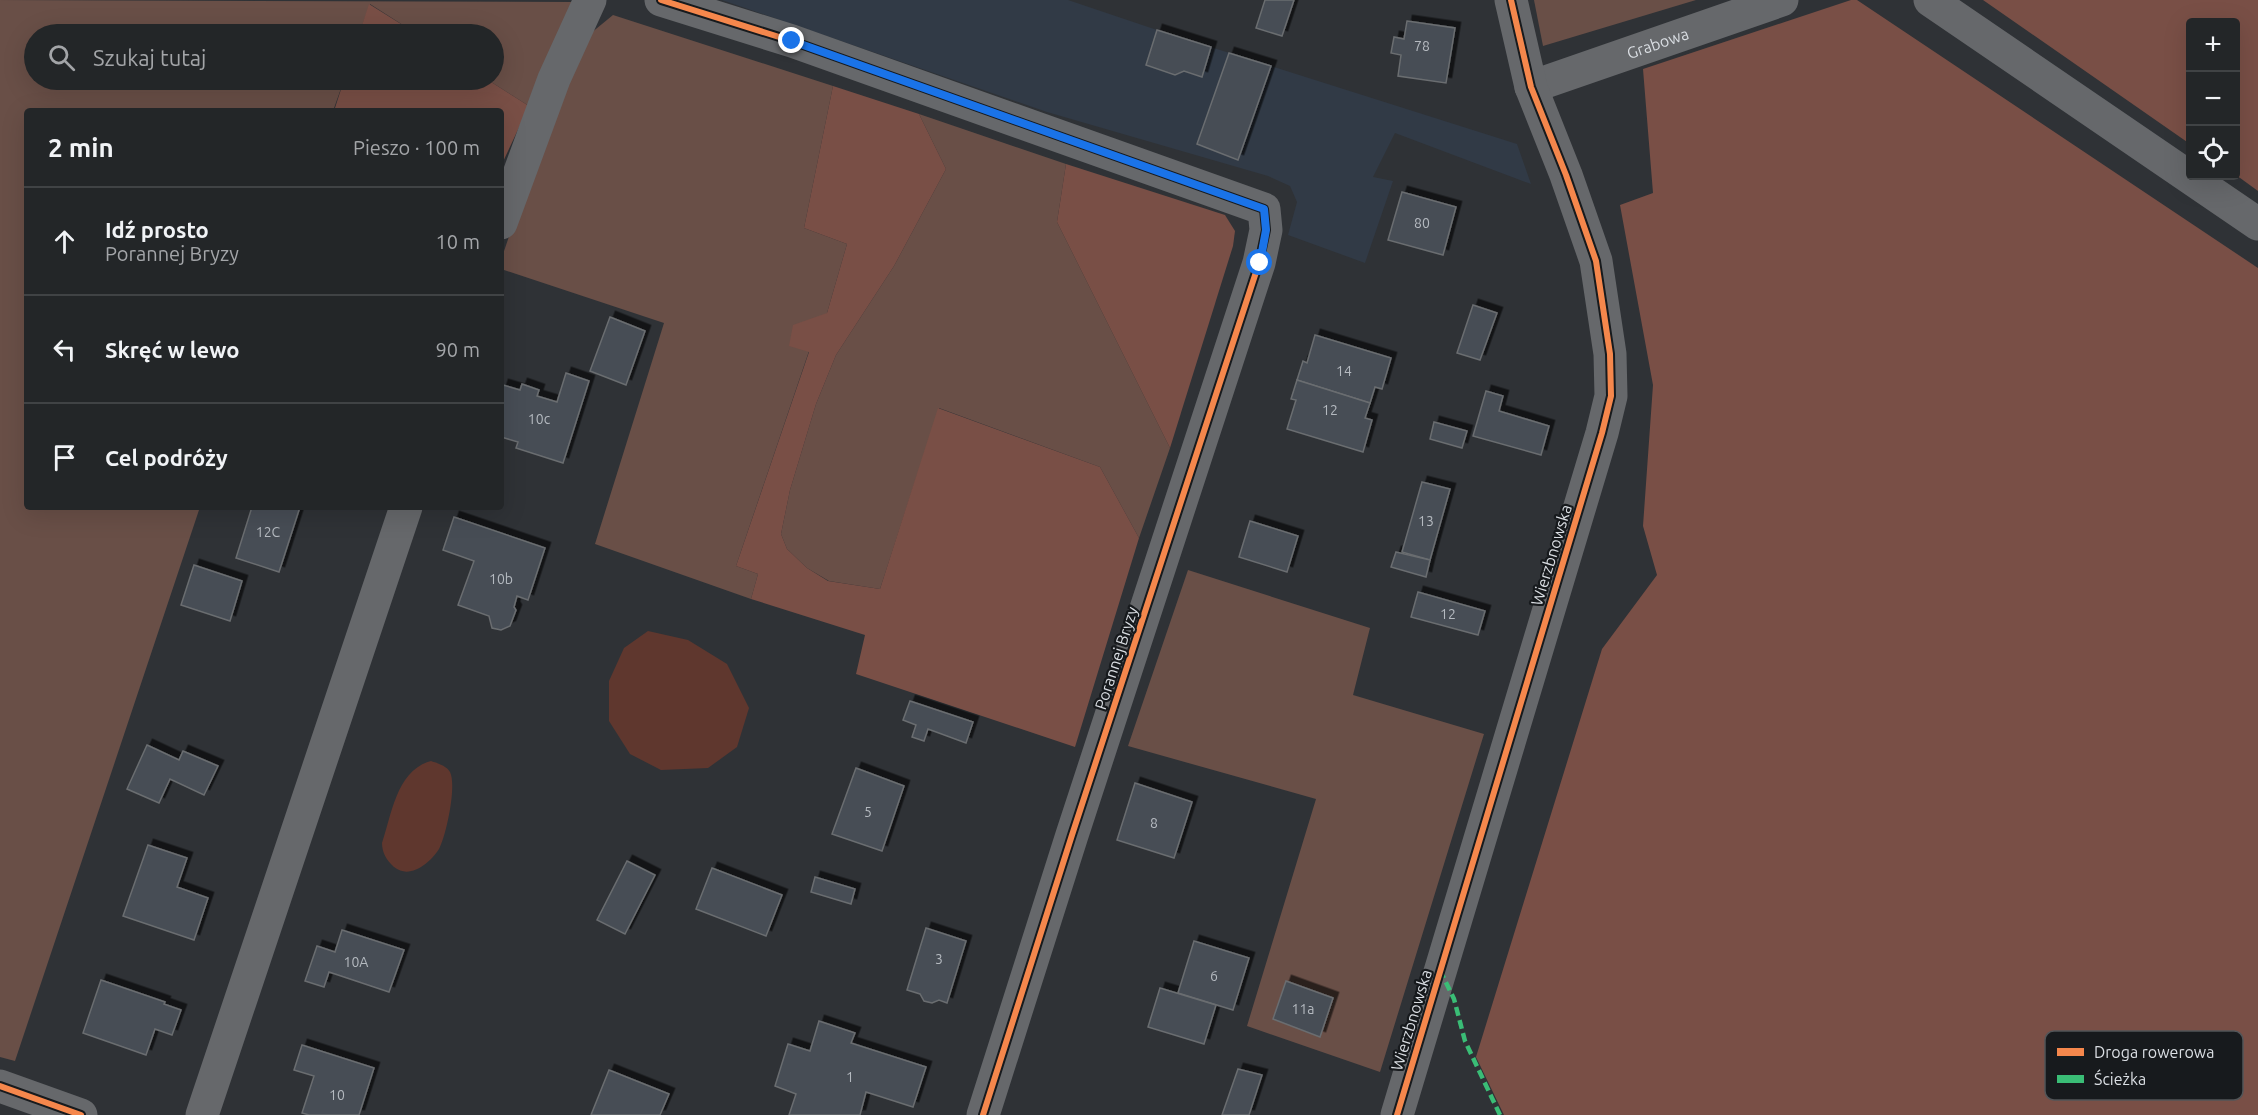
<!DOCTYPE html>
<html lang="pl">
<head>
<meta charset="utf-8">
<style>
	:root { --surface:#232628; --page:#2b2e30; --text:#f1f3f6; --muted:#a3a5a8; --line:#404345 }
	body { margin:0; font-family:Ubuntu,sans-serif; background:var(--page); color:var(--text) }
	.controls { position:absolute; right:18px; top:18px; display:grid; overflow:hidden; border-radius:6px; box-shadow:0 6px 24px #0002 }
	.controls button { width:54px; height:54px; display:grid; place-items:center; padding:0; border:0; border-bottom:2px solid var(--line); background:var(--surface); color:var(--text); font:30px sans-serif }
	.stop { position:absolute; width:18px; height:18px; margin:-14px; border:4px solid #1a73e8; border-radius:50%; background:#fff }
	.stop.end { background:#1a73e8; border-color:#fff; box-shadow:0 2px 6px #0008 }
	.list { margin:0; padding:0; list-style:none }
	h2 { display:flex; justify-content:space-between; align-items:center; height:78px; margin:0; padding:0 24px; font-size:26px }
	h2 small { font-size:20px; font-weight:400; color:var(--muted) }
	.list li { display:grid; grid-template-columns:39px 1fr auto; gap:18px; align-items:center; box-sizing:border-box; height:108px; padding:0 24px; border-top:2px solid var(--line) }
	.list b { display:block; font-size:22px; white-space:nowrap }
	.list p { margin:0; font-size:20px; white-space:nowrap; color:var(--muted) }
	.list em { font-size:20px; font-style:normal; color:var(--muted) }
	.icon { flex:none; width:33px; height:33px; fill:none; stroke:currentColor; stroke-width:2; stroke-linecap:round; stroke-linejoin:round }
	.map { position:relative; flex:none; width:2258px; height:1115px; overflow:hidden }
	.search { position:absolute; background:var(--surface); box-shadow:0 6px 24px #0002; left:24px; top:24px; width:480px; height:66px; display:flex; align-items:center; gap:15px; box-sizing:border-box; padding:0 21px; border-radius:33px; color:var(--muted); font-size:22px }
	.panel { position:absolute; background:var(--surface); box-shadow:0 6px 24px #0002; left:24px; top:108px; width:480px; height:402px; border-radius:6px }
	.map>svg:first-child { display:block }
	.built { fill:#313a46 }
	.green { fill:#694f47 }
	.forest { fill:#794f46 }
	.water { fill:#5f372e }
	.building { fill:#464d55; stroke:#6a6d70; stroke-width:1.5; filter:url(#shadow) }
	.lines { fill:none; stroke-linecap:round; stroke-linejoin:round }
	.minor { stroke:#66686b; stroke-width:33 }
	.quiet { stroke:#3abd76; stroke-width:4.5; stroke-dasharray:9 4.5; stroke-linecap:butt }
	.cycleway-casing { stroke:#171a1d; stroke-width:10 }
	.cycleway { stroke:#f5874c; stroke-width:6 }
	.route { stroke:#1a73e8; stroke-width:8 }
	.labels { text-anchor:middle; stroke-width:4.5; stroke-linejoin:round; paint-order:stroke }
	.number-label { font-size:14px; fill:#b5bac0 }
	.street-label { font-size:16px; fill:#dadee3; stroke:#171a1d }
	.key { fill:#171a1d; stroke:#525558; stroke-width:1.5 }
	.key-label { font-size:16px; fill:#dadee3 }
</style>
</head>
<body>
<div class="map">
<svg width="2258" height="1115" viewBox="0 0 2258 1115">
	<defs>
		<filter id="shadow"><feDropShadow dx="5.5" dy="-5.5" stdDeviation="0" flood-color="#0009"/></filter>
	</defs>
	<rect width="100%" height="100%" fill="#2f3236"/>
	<path class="built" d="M 722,0 L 1068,0 L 1157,30 L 1517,144 L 1531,184 L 1395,133 L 1373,177 L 1393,181 L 1365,263 L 1288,235 L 1297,202 L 1290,186 L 1268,176 L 1047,112 Z"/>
	<g class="green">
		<path d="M 0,0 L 574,2 L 529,106 L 488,80 L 494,80 L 494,34 L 417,34 L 370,4 L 359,34 L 34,34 L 34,80 L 344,80 L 333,111 L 27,111 L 27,507 L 200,507 L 15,1061 L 0,1057 Z"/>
		<path d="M 1534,0 L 1696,0 L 1543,46 Z"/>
		<path d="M 613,15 L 833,86 L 804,228 L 847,244 L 827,313 L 809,351 L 736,566 L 758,574 L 751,599 L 595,544 L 664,323 L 501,269 L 501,260 L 549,118 L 585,38 Z"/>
		<path d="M 919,114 L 1066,164 L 1057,222 L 1170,448 L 1139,538 L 1100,467 L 939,408 L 880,589 L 829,581 L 807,568 L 787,549 L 781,534 L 790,490 L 816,404 L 836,355 L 894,266 L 946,169 Z"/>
		<path d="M 1188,570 L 1370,628 L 1353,695 L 1484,734 L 1380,1072 L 1247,1026 L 1316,799 L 1128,746 Z"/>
	</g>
	<g class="forest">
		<path d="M 1851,0 L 1857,0 L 2258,268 L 2258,1115 L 1504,1115 L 1476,1057 L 1602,649 L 1657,575 L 1643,526 L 1653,385 L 1620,205 L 1653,193 L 1643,69 Z"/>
		<path d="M 1983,0 L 2258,0 L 2258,191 L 2236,175 L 2236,22 L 2190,22 L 2190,144 Z"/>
		<path d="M 369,4 L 417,34 L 359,34 Z"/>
		<path d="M 344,80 L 488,80 L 529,106 L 501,166 L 501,111 L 334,111 Z"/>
		<path d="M 833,86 L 919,114 L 946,169 L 894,266 L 836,355 L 816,404 L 790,490 L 781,534 L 787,549 L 807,568 L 828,581 L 880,589 L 938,408 L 1100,467 L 1139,538 L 1075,747 L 856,674 L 865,635 L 751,599 L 758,574 L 736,566 L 809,352 L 789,346 L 793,325 L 827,313 L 847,244 L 804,228 Z"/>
		<path d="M 1066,164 L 1225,215 L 1235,231 L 1233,246 L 1170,448 L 1057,222 Z"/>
	</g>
	<g class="water">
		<path d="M 648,631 L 688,640 L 727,664 L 749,708 L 737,747 L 708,768 L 661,770 L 630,754 L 609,721 L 609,681 L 624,648 Z"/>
		<path d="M 431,761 C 437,763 447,766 450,772 C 457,786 446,836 439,849 C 430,863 410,880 394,867 C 386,860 382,852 382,843 C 392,813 397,770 431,761 Z"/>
	</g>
	<g class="building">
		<path d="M 1265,0 L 1294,0 L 1282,36 L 1256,28 Z"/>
		<path d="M 1407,21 L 1455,28 L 1446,83 L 1398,76 L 1401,55 L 1391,53 L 1394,37 L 1404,39 Z"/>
		<path d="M 1157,30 L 1211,47 L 1202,77 L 1184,71 L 1175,75 L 1146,65 Z"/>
		<path d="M 1229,53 L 1271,66 L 1238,160 L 1197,144 Z"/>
		<path d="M 1402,192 L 1456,207 L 1443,255 L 1388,240 Z"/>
		<path d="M 1473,305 L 1497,313 L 1480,360 L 1457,353 Z"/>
		<path d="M 610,317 L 645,331 L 626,385 L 590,371 Z"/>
		<path d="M 1315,335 L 1391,358 L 1382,389 L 1375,387 L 1370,403 L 1297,380 L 1303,361 L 1307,363 Z"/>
		<path d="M 566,373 L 589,381 L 563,463 L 516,448 L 518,442 L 501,437 L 501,391 L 503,385 L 520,390 L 522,384 L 539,390 L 537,396 L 557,402 Z"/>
		<path d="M 1297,380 L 1370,403 L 1365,418 L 1372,420 L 1363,452 L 1287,429 L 1296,400 L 1291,399 Z"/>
		<path d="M 1486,391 L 1503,396 L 1499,411 L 1549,426 L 1541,455 L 1473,436 Z"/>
		<path d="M 1434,422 L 1467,431 L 1462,448 L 1430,439 Z"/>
		<path d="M 1422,482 L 1450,489 L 1430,560 L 1402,552 Z"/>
		<path d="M 252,507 L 300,507 L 279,572 L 236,558 Z"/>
		<path d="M 454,517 L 545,548 L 528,600 L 517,596 L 514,607 L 516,610 L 510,626 L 501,630 L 492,628 L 489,616 L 458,605 L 474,561 L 443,550 Z"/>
		<path d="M 1250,521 L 1298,536 L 1287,572 L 1239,557 Z"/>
		<path d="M 1396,552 L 1430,560 L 1426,577 L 1391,567 Z"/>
		<path d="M 194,565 L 242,581 L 230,621 L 181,605 Z"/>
		<path d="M 1418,592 L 1485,611 L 1478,635 L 1411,617 Z"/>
		<path d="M 910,701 L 973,722 L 966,743 L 928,729 L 924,741 L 912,737 L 916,725 L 903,720 Z"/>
		<path d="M 147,745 L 179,760 L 183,751 L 218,766 L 204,795 L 170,779 L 159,803 L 127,789 Z"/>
		<path d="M 856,768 L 904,786 L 882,851 L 832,834 Z"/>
		<path d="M 1135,783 L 1192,802 L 1174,858 L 1117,840 Z"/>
		<path d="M 148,845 L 187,858 L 177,887 L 208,898 L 194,940 L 123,916 Z"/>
		<path d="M 627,861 L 655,875 L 625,934 L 597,920 Z"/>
		<path d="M 712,868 L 782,895 L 766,936 L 696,909 Z"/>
		<path d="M 815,877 L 855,889 L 851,904 L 811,892 Z"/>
		<path d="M 926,928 L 966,941 L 947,1003 L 939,1000 L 932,1003 L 924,1001 L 920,994 L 907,990 Z"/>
		<path d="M 342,930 L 404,950 L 389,992 L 329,972 L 324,987 L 305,981 L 317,946 L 335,952 Z"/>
		<path d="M 1194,941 L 1249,958 L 1233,1010 L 1178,993 Z"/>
		<path d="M 101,980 L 165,1002 L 164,1004 L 181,1010 L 172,1035 L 155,1029 L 146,1055 L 83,1033 Z"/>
		<path d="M 1286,981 L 1333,998 L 1320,1037 L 1273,1019 Z"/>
		<path d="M 1160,988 L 1216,1005 L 1204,1044 L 1148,1027 Z"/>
		<path d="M 819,1021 L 855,1033 L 851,1043 L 926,1067 L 913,1107 L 866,1092 L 860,1115 L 789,1115 L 796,1094 L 775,1086 L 788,1044 L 810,1051 Z"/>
		<path d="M 302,1045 L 374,1068 L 359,1115 L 309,1115 L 302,1113 L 314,1076 L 294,1070 Z"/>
		<path d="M 1238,1069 L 1262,1075 L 1249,1115 L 1222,1115 Z"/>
		<path d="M 609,1070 L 669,1094 L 660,1115 L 591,1115 Z"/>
	</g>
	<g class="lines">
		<g class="minor">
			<path d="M 661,0 L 792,41 L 1264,209 L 1266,230 L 1259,263 L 1072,835 L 983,1115"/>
			<path d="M 1930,0 L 2258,224"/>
			<path id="s1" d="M 1531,87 L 1782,0"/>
			<path d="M 501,223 L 554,79 L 590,0"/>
			<path d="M 0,1086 L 81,1115"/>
			<path d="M 202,1115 L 406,507"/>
			<path d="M 1397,1115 L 1602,433 L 1611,396 L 1610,354 L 1596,261 L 1566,175 L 1531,87 L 1511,0"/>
		</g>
		<path class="quiet" d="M 1440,970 L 1454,999 L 1465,1041 L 1500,1115"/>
		<g class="cycleway-casing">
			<g id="cycleway">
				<path d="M 661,0 L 792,41 L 1264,209 L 1266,230 L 1259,263 L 1072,835 L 983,1115"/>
				<path d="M 0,1086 L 81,1115"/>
				<path d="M 1397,1115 L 1602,433 L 1611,396 L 1610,354 L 1596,261 L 1566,175 L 1531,87 L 1511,0"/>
			</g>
		</g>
		<use href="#cycleway" class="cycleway"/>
	</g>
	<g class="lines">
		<path class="route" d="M 792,41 L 1264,209 L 1266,230 L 1260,263"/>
	</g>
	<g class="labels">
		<g class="number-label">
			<text x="1422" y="51">78</text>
			<text x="1422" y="228">80</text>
			<text x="1344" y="376">14</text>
			<text x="1330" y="415">12</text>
			<text x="539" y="424">10c</text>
			<text x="1426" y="526">13</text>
			<text x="268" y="537">12C</text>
			<text x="501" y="584">10b</text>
			<text x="1448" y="619">12</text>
			<text x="868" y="817">5</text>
			<text x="1154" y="828">8</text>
			<text x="939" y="964">3</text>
			<text x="356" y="967">10A</text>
			<text x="1214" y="981">6</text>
			<text x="1303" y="1014">11a</text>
			<text x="850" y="1082">1</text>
			<text x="337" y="1100">10</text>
		</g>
		<g class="street-label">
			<text dy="6" stroke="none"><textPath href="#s1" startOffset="134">Grabowa</textPath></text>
			<text transform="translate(1551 555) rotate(-73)" y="6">Wierzbnowska</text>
			<text transform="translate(1116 658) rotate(-72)" y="6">Porannej Bryzy</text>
			<text transform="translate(1411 1020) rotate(-73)" y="6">Wierzbnowska</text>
		</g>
	</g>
	<rect x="2045" y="1031" width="198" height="69" rx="9" class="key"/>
	<rect x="2057" y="1048" width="27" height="8" fill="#f5874c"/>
	<rect x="2057" y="1075" width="27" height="8" fill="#3abd76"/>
	<g class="key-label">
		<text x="2094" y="1058">Droga rowerowa</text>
		<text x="2094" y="1085">Ścieżka</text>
	</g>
</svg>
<div class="controls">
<button>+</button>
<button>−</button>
<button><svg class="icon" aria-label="locate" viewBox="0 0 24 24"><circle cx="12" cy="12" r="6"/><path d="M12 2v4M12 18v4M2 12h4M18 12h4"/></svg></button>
</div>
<div class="stop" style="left:1260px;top:263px"></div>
<div class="stop end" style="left:792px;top:41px"></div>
<div class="search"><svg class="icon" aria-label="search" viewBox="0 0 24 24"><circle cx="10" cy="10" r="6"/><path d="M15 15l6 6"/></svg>Szukaj tutaj</div>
<section class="panel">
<h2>2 min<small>Pieszo · 100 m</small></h2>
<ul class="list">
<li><svg class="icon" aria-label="ahead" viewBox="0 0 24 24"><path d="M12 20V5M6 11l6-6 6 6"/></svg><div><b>Idź prosto</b><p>Porannej Bryzy</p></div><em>10 m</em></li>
<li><svg class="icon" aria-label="left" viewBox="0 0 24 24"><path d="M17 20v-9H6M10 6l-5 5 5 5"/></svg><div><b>Skręć w lewo</b></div><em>90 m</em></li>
<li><svg class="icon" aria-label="arrive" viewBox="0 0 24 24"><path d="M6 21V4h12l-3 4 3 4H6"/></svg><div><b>Cel podróży</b></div></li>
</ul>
</section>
</div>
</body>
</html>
